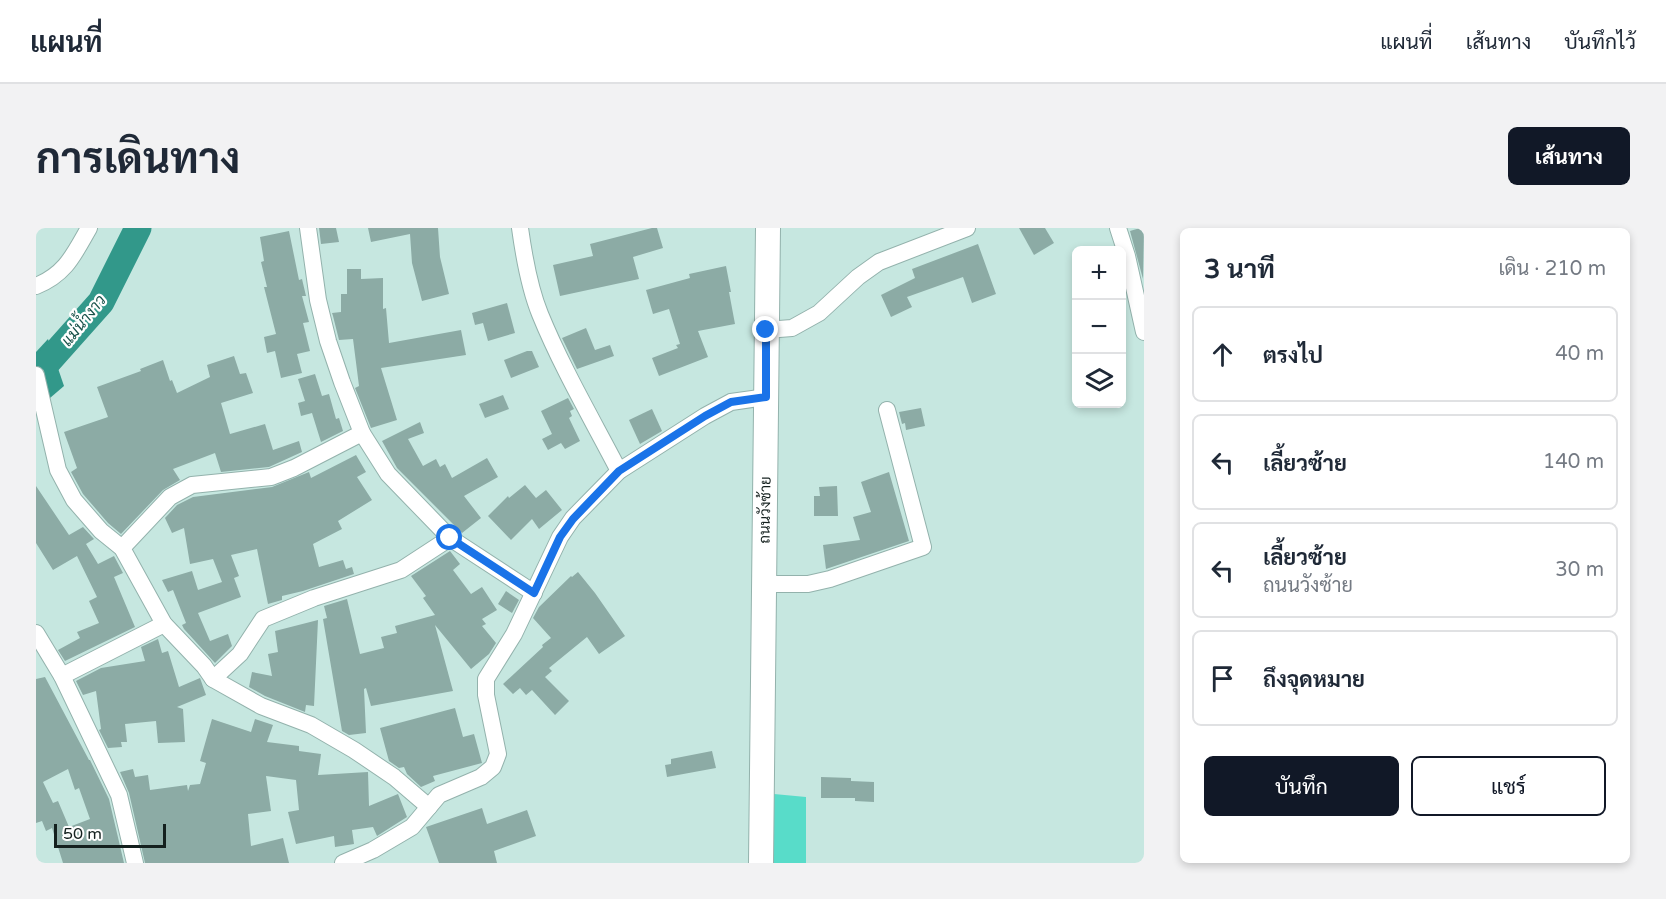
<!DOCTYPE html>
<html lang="th">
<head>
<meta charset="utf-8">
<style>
	:root { --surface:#fff; --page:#f2f2f3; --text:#1f2937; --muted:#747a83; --line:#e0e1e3; --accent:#111827 }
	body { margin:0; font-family:"Varela Round",Sarabun,sans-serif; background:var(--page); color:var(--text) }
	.controls { position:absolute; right:18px; top:18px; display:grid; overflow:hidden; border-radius:9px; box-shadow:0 3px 9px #0003 }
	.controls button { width:54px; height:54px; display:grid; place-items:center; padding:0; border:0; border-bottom:2px solid var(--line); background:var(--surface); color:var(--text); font:30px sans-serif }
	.scale { position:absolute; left:18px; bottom:15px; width:112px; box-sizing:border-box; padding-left:6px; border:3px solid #14201e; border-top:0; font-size:16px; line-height:21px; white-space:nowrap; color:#14201e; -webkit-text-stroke:4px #fff; paint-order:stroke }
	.stop { position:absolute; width:18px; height:18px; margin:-14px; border:4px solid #1a73e8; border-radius:50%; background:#fff }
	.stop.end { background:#1a73e8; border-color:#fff; box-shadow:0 2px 6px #0008 }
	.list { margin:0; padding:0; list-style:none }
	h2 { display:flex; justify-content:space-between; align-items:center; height:78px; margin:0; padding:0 24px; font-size:26px }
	h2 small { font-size:20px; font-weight:400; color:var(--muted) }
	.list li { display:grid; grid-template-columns:39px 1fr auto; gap:18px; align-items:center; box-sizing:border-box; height:96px; margin:0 12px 12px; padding:0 12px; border:2px solid var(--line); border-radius:9px }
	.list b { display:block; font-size:22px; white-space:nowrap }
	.list p { margin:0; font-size:20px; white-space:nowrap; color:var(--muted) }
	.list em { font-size:20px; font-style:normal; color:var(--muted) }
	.actions { display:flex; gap:12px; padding:18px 24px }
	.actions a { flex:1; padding:14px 0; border:2px solid var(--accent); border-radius:9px; text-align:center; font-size:21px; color:var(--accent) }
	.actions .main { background:var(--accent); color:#fff }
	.icon { flex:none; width:33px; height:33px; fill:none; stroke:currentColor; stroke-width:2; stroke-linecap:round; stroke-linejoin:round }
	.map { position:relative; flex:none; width:1108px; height:635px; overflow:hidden; border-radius:9px }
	header { display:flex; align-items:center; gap:36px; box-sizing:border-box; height:84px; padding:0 30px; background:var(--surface); border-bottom:2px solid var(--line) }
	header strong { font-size:28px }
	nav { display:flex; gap:33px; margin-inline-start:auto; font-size:21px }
	.intro { display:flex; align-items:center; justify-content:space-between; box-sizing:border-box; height:144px; padding:0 36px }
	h1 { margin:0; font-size:42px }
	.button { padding:15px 27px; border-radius:9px; background:var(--accent); color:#fff; font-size:21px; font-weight:700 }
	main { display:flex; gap:36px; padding:0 36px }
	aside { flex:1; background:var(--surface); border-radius:9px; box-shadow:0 3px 9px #0003 }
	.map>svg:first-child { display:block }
	.green { fill:#58dcc9 }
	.water { fill:#32988a }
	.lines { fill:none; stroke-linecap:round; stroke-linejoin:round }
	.river { stroke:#32988a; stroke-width:27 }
	.building { fill:#8caba5; fill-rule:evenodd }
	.minor-casing { stroke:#93b2ac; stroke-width:18 }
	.secondary-casing { stroke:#93b2ac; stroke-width:26 }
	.minor { stroke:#fff; stroke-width:16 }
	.secondary { stroke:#fff; stroke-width:24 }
	.route { stroke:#1a73e8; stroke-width:8 }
	.labels { text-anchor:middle; stroke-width:4.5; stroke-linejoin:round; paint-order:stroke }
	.street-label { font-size:15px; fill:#14201e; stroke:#fff }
	.water-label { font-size:16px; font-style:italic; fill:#1a534b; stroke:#fff }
</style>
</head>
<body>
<header>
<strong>แผนที่</strong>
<nav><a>แผนที่</a><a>เส้นทาง</a><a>บันทึกไว้</a></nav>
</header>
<div class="intro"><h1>การเดินทาง</h1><a class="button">เส้นทาง</a></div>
<main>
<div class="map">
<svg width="1108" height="635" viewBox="0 0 1108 635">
	<rect width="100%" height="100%" fill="#c6e7e0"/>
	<path class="green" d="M 738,566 L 770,569 L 770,635 L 738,635 Z"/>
	<path class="water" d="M 12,111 L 28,158 L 0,182 L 0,124 Z"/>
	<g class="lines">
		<path class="river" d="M 0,147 L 65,74 L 102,0"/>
	</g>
	<g class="building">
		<path d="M 283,0 L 300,0 L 303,14 L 285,16 Z"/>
		<path d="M 332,0 L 402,0 L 404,29 L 413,66 L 386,73 L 376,35 L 374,6 L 335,14 Z"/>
		<path d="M 616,0 L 621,0 L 627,20 L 597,29 L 603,51 L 524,68 L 517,37 L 557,28 L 554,16 Z"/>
		<path d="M 983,0 L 1009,0 L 1018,15 L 998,27 Z"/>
		<path d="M 1104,0 L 1108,0 L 1107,51 L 1094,3 Z"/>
		<path d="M 253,3 L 263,52 L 266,51 L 270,68 L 266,68 L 273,94 L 267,95 L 274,123 L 261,126 L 266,145 L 245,150 L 239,123 L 231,125 L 228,109 L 240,106 L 228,59 L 231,59 L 225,34 L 228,33 L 224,9 Z"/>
		<path d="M 942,16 L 960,66 L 936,75 L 927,49 L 871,69 L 876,79 L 855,89 L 845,67 L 879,50 L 876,41 Z"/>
		<path d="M 690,38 L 695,64 L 693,64 L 699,96 L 662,103 L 672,129 L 623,148 L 616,130 L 642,120 L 640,117 L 644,116 L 633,81 L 617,86 L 610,62 L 654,50 L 653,46 Z"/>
		<path d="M 311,41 L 325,41 L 325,51 L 347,50 L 347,81 L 350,80 L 353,115 L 425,102 L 430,127 L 345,140 L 361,192 L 335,200 L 319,160 L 323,158 L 317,111 L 303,112 L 297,88 L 296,85 L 305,84 L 305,66 L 311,66 Z"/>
		<path d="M 471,75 L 479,105 L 452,113 L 447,95 L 439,97 L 436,85 Z"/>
		<path d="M 550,100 L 559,122 L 574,117 L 578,128 L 541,141 L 526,110 Z"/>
		<path d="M 491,123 L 496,123 L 503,139 L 475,150 L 468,132 Z"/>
		<path d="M 198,128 L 204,146 L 210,145 L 217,165 L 185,175 L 194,206 L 229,196 L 237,222 L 263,213 L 266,224 L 233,239 L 185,244 L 179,225 L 137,241 L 144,252 L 127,262 L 85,306 L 72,295 L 47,266 L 35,244 L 41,240 L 28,204 L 72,189 L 61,159 L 105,143 L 104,141 L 127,132 L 134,153 L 136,152 L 141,165 L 174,149 L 171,137 Z"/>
		<path d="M 279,146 L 286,168 L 293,166 L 300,191 L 303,190 L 307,203 L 285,214 L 276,185 L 265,188 L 262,175 L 269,173 L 262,151 Z"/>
		<path d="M 467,167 L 473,181 L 449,190 L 443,176 Z"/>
		<path d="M 532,170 L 538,181 L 534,183 L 536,188 L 533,190 L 544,213 L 529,221 L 525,215 L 512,222 L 506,211 L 516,206 L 505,183 Z"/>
		<path d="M 885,180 L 889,198 L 870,202 L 869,195 L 866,196 L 863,184 Z"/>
		<path d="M 616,181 L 626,203 L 604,216 L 593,192 Z"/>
		<path d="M 384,194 L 388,205 L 372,211 L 387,238 L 400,231 L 404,239 L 409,236 L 416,250 L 451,230 L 462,249 L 428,268 L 445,290 L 426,305 L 361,240 L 346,213 Z"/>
		<path d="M 320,227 L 330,244 L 321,249 L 336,272 L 302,293 L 306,301 L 277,316 L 283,339 L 307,332 L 310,341 L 316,339 L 318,346 L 267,363 L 246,368 L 246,372 L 232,376 L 221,321 L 195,327 L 203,348 L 198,350 L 205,369 L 162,385 L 174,413 L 192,406 L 196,418 L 179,435 L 148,401 L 146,397 L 150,395 L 137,362 L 132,364 L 126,352 L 156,343 L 162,362 L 186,354 L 177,331 L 154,336 L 148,300 L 136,305 L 129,290 L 141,277 L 157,269 L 236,259 L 273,244 L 275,250 Z"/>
		<path d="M 853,244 L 873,313 L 790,341 L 787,317 L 824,312 L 817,289 L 835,284 L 825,254 Z"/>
		<path d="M 489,257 L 500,270 L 510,262 L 526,282 L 503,301 L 496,291 L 475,312 L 452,288 L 472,268 L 473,270 Z"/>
		<path d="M 0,258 L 33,307 L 47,299 L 58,311 L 50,316 L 62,336 L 78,328 L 87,345 L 78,349 L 99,399 L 29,433 L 22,422 L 44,410 L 41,404 L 63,395 L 53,373 L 61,369 L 41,328 L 17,342 L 0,315 Z"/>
		<path d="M 801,258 L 802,288 L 778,288 L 778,268 L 784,268 L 783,259 Z"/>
		<path d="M 414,323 L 424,336 L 417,342 L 435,366 L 446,359 L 461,382 L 446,391 L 450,396 L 446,398 L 460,415 L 453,426 L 435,441 L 399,397 L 417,463 L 335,478 L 330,460 L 328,461 L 330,505 L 313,507 L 306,503 L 287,391 L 291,390 L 288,378 L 311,371 L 324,426 L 348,420 L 345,409 L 361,405 L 359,398 L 399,387 L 387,370 L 390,368 L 375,348 Z"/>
		<path d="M 542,344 L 559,365 L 589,408 L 563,426 L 551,409 L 513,440 L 516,443 L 509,449 L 533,473 L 519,487 L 496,462 L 490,467 L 484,460 L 477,466 L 467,456 L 507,419 L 506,417 L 515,410 L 497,390 L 503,379 L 535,348 L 536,349 Z"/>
		<path d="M 470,363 L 483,372 L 476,385 L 462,376 Z"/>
		<path d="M 282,392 L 278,478 L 270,477 L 269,484 L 229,468 L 213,459 L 216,444 L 236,448 L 232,426 L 242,424 L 239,403 Z"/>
		<path d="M 122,411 L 126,425 L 132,423 L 143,459 L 164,450 L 170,467 L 141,479 L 147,481 L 149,514 L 122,515 L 120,493 L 89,496 L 91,514 L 85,514 L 86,519 L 72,520 L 63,502 L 65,501 L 60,463 L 47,467 L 40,453 L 65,440 L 109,433 L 105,419 Z"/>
		<path d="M 9,449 L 53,532 L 54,532 L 73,571 L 88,635 L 27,635 L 16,600 L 10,603 L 6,593 L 0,595 L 0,451 ZM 32,541 L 39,562 L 43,560 L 54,591 L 33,599 L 22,573 L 17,575 L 7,554 Z"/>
		<path d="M 419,480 L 427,509 L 438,506 L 446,535 L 397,548 L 399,553 L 385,559 L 371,546 L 368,539 L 363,540 L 353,533 L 344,500 Z"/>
		<path d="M 176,491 L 215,504 L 219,491 L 237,497 L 231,514 L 263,518 L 263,523 L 285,526 L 282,547 L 332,544 L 333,578 L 362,566 L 371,589 L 341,608 L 337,599 L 316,602 L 318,616 L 299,619 L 298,608 L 260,616 L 252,584 L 263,582 L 260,552 L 230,548 L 235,583 L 212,586 L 215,618 L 247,610 L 253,635 L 109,635 L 93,565 L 84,544 L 97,541 L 99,549 L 112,547 L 114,562 L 151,557 L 152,563 L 154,557 L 164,556 L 170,535 L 164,533 Z"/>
		<path d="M 676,523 L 680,540 L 631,549 L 629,537 L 635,536 L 635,531 Z"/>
		<path d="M 785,549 L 815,550 L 815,553 L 838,554 L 838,574 L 819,573 L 819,570 L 785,570 Z"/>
		<path d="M 446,580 L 451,596 L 491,582 L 500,608 L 458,623 L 461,635 L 403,635 L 390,599 Z"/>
	</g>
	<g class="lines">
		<g class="minor-casing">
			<g id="minor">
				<path d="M 272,0 L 282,72 L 292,113 L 306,154 L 326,205 L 352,246 L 414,310 L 498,365"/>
				<path d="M 484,0 C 488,29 493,59 504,86 C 526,140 556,191 583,243"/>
				<path d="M 1082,0 L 1091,28 L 1108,104"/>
				<path d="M 0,58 C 30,46 38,26 53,0"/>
				<path d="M 730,102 L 756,100 L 783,85 L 822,49 L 843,34 L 931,0"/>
				<path d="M 0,147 L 22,242 L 38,272 L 65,303 L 86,320 L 128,396 L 168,438 L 177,451 L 225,478 L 275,497 L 318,522 L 358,549 L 393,579"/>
				<path d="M 86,320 L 134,269 L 156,257 L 235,249 L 258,240 L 326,205"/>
				<path d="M 728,356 L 772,356 L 794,351 L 887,319 L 851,182"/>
				<path d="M 0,405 L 26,448 L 83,567 L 99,635"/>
				<path d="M 26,448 L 128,396"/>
				<path d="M 177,451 L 204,426 L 227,391 L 278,370 L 365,342 L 414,310"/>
				<path d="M 307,635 L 337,622 L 376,599 L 403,567 L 445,549 L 457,539 L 462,526 L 450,467 L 450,451 L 478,406 L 524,309 L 537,290 L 583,243 L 669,188 L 695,174 L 730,169"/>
			</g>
		</g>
		<g class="secondary-casing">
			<path id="secondary" d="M 725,635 L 732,0"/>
		</g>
		<use href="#minor" class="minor"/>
		<use href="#secondary" class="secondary"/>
	</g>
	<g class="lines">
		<path class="route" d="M 414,310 L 498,365 L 524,309 L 537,291 L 583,243 L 669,188 L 695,174 L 730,169 L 730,102"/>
	</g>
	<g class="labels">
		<g class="street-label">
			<text transform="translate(729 282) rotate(-89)" y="5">ถนนวังซ้าย</text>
		</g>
		<g class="water-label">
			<text transform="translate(47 92) rotate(-51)" y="6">แม่น้ำงาว</text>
		</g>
	</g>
</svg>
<div class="controls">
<button>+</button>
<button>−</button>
<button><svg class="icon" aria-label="layers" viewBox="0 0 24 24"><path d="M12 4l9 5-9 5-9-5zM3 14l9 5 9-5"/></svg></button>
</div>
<div class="scale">50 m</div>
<div class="stop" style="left:414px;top:310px"></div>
<div class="stop end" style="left:730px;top:102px"></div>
</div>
<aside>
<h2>3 นาที<small>เดิน · 210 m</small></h2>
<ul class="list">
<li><svg class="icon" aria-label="ahead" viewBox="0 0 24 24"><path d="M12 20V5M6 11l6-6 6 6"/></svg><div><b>ตรงไป</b></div><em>40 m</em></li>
<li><svg class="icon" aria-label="left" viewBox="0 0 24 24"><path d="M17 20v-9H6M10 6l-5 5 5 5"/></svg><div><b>เลี้ยวซ้าย</b></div><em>140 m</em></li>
<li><svg class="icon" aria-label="left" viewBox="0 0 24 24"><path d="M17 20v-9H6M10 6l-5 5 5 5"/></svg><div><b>เลี้ยวซ้าย</b><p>ถนนวังซ้าย</p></div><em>30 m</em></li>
<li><svg class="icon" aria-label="arrive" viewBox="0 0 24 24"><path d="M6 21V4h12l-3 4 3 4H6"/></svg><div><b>ถึงจุดหมาย</b></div></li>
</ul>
<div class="actions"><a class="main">บันทึก</a><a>แชร์</a></div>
</aside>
</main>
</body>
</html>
